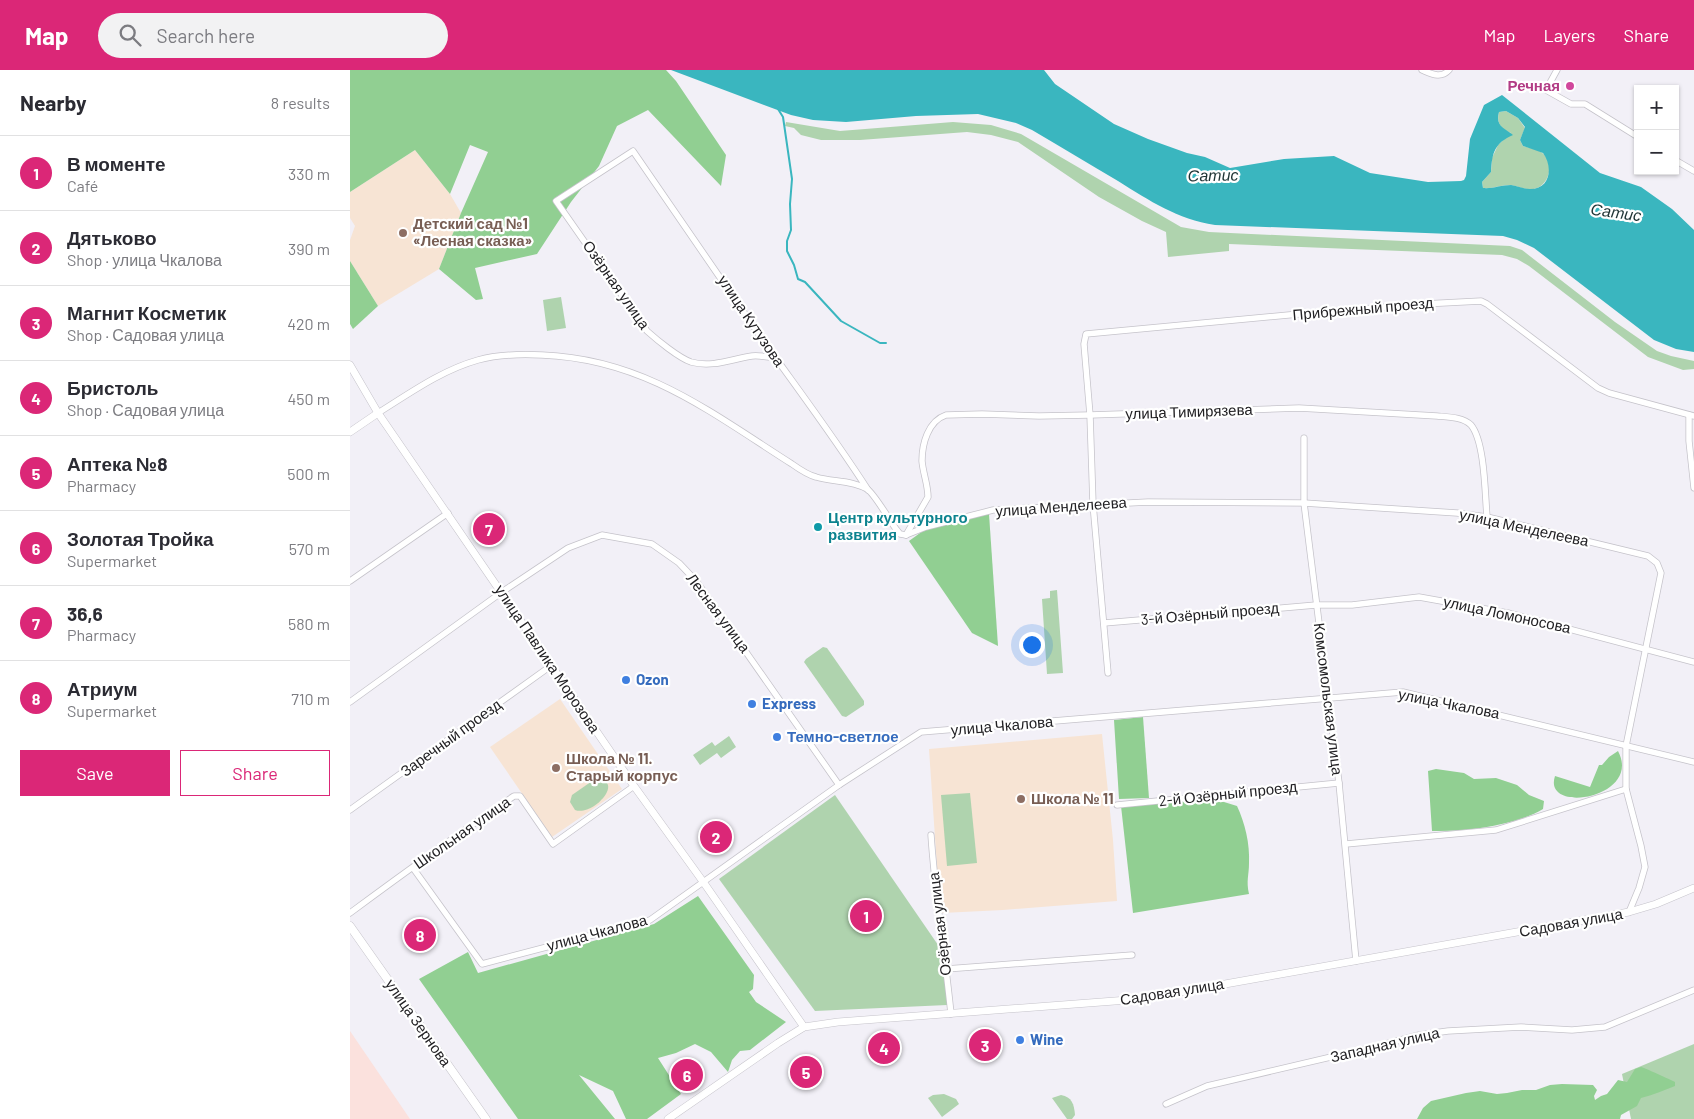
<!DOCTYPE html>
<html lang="en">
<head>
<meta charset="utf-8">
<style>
	:root { --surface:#fff; --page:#f2f2f3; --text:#2b2b33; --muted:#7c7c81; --line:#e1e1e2; --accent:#db2777 }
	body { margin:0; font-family:Barlow,sans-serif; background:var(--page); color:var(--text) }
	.controls { position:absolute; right:15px; top:15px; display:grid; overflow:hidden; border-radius:0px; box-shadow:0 1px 4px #0004 }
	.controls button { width:45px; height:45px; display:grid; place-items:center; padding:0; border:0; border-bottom:1px solid var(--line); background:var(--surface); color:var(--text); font:25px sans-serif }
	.you { position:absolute; left:681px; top:574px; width:18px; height:18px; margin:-12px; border:4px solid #fff; border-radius:50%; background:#1a73e8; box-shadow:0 0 0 8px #1a73e833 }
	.badge { display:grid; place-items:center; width:32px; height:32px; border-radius:50%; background:var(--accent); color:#fff; font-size:16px; font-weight:700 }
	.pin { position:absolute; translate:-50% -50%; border:2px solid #fff; box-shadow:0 1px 5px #0006 }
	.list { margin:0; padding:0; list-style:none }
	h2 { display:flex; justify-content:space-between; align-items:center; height:65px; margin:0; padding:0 20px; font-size:21px }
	h2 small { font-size:16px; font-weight:400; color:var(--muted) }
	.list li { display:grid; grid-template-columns:32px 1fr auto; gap:15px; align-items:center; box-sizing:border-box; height:75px; padding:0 20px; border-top:1px solid var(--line) }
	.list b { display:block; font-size:19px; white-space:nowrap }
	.list p { margin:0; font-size:16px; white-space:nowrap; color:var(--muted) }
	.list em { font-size:16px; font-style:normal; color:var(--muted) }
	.actions { display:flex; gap:10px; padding:15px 20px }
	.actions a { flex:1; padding:11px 0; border:1px solid var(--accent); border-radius:0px; text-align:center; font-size:18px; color:var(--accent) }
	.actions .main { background:var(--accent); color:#fff }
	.icon { flex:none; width:28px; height:28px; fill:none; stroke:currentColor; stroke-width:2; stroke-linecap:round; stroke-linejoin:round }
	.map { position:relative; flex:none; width:1344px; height:1049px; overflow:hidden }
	header { display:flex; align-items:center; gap:30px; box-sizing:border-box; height:70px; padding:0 25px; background:var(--accent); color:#fff }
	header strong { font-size:24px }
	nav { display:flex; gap:28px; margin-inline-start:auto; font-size:18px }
	.search { width:350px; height:45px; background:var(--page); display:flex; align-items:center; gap:12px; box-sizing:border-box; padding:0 18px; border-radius:28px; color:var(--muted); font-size:19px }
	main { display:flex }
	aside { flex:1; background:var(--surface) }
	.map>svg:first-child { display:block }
	.industrial { fill:#fbe1dd }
	.education { fill:#f7e4d4 }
	.green { fill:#afd3ae }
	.forest { fill:#91cf92 }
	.water { fill:#3ab6bf; fill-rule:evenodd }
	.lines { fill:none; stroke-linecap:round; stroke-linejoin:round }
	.stream { stroke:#3ab6bf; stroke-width:2 }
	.minor-casing { stroke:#c5c3ca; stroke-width:7 }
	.tertiary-casing { stroke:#c5c3ca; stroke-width:8 }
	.secondary-casing { stroke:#c5c3ca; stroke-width:9 }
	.minor { stroke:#fff; stroke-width:5.5 }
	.tertiary { stroke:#fff; stroke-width:7 }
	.secondary { stroke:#fff; stroke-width:8 }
	.hotel-dot { fill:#d1479c; stroke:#fff; stroke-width:2 }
	.education-dot { fill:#8d6e63; stroke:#fff; stroke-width:2 }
	.culture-dot { fill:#0f9aa8; stroke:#fff; stroke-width:2 }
	.shop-dot { fill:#3f7fe0; stroke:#fff; stroke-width:2 }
	.labels { text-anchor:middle; stroke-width:4.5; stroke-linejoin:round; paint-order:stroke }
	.hotel-label { font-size:15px; font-weight:bold; fill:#b23c85; stroke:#fff; text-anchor:end }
	.education-label { font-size:15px; font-weight:bold; fill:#785e54; stroke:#fff; text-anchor:start }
	.street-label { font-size:15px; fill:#222124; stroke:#fff }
	.culture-label { font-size:15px; font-weight:bold; fill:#0d838f; stroke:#fff; text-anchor:start }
	.shop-label { font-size:15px; font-weight:bold; fill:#366cbe; stroke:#fff; text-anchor:start }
	.water-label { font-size:16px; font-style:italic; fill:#1e3334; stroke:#fff }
</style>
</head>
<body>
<header>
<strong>Map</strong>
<div class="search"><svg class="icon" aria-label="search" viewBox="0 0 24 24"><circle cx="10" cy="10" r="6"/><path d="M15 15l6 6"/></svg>Search here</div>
<nav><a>Map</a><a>Layers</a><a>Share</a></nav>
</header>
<main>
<aside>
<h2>Nearby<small>8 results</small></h2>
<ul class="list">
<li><span class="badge">1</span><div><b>В моменте</b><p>Café</p></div><em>330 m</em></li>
<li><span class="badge">2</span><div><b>Дятьково</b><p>Shop · улица Чкалова</p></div><em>390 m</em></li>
<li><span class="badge">3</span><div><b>Магнит Косметик</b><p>Shop · Садовая улица</p></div><em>420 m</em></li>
<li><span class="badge">4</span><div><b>Бристоль</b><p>Shop · Садовая улица</p></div><em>450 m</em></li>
<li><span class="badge">5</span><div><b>Аптека №8</b><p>Pharmacy</p></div><em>500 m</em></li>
<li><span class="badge">6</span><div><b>Золотая Тройка</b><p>Supermarket</p></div><em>570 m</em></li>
<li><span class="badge">7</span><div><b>36,6</b><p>Pharmacy</p></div><em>580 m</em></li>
<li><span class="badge">8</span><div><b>Атриум</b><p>Supermarket</p></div><em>710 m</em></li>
</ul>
<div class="actions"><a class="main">Save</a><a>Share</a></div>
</aside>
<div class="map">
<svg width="1344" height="1049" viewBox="0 0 1344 1049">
	<rect width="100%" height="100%" fill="#f2f0f7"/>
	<path class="industrial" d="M 0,961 L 60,1049 L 0,1049 Z"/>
	<g class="education">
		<path d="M 65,80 L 100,124 L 111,143 L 89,199 L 28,236 L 0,191 L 0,170 L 5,156 L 0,148 L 0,122 Z"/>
		<path d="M 210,629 L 272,719 L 202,767 L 140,677 Z"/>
		<path d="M 752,664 L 763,770 L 767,831 L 653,840 L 592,843 L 587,797 L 579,679 Z"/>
	</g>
	<g class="green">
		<path d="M 1156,41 L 1168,48 L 1175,58 L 1170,70 L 1173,76 C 1179,78 1186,79 1191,82 C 1204,91 1201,112 1187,118 C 1178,122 1169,116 1160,115 C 1151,115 1142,119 1133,118 L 1132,112 L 1141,102 L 1142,88 L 1148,75 L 1161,63 C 1151,59 1146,53 1149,42 Z"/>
		<path d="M 436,52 L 490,61 L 603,52 L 641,55 L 671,64 L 831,157 L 859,162 L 1160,176 L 1172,180 L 1265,252 L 1307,281 L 1321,286 L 1344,291 L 1344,299 L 1333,300 L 1298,287 L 1179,196 L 1167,189 L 1152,185 L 879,174 L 879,181 L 818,187 L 816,162 L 792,151 L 749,127 L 668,72 L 641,65 L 617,62 L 510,70 L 471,70 L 451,65 L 444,58 L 435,56 Z"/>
		<path d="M 211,227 L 216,258 L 197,261 L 193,230 Z"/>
		<path d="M 707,520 L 713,603 L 697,604 L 692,529 L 700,528 L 700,521 Z"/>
		<path d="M 473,577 L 477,578 L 514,631 L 514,635 L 496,647 L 492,646 L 454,592 L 456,589 Z"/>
		<path d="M 379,666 L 386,677 L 371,688 L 367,683 L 350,695 L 343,685 L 362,672 L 365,676 Z"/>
		<path d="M 245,709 C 277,709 243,747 225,740 L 220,732 L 222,725 Z"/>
		<path d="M 620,723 L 627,793 L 597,796 L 591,725 Z"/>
		<path d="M 485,725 L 597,888 L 597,935 L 465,941 L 369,809 Z"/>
		<path d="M 1344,974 L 1344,1049 L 1281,1049 L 1272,1004 Z"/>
		<path d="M 594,1024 L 606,1029 L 609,1034 L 592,1047 L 578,1028 L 583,1025 Z"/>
		<path d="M 711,1025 C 722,1027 724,1034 725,1045 L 722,1049 L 717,1049 L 702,1028 Z"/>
	</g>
	<g class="forest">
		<path d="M 0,0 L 316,0 L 326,11 L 376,85 L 371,116 L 298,40 L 267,56 L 249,96 L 221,132 L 187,184 L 125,198 L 133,229 L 126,230 L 89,199 L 111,143 L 138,82 L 120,75 L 100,124 L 65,80 L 0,122 Z"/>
		<path d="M 0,191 L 28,236 L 3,259 L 0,254 Z"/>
		<path d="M 639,444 L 648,576 L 622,563 L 559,471 L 577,458 Z"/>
		<path d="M 793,647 L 799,728 L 769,729 L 764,650 Z"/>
		<path d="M 1268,681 C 1293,728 1192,745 1205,706 L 1240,717 L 1249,695 L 1252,695 L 1259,687 Z"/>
		<path d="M 1086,699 L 1114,703 L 1124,709 L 1146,708 L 1167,715 L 1179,725 L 1194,731 L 1193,739 C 1165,756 1114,762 1082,761 L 1078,701 Z"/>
		<path d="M 829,730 L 874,732 L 887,736 C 895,753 900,774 899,793 C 899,806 896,810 899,824 L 783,843 L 771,736 Z"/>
		<path d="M 348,826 L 404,905 L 403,919 L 399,922 L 406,932 L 436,952 L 400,980 L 390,981 L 382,990 L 378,1002 L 361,982 L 345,974 L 326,983 L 308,988 L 331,1024 L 297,1049 L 276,1049 L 263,1021 L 229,1005 L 265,1049 L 168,1049 L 69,909 L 118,882 L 128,903 L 304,854 Z"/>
		<path d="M 1291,997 C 1295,998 1319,1009 1325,1012 L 1325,1016 C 1314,1020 1303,1025 1291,1028 L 1287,1036 L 1271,1045 L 1270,1049 L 1067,1049 L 1073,1038 L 1081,1031 L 1116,1023 L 1130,1021 L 1147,1024 L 1157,1023 L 1172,1020 L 1186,1020 L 1200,1015 L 1212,1014 L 1243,1015 L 1247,1020 L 1244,1026 L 1245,1030 L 1251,1026 L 1257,1024 L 1268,1010 L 1277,1012 L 1285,999 Z"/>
	</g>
	<path class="water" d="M 321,0 L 694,0 L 705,14 L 764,54 L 798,69 L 837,83 L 855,87 L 880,98 L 934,89 L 984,86 L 1020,103 L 1078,112 L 1111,111 L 1114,110 L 1116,106 L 1120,69 L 1134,35 L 1152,25 L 1250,103 L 1291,117 L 1322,139 L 1344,160 L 1344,282 L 1326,279 L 1304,270 L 1184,178 L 1167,170 L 1153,166 L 865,155 C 827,149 800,131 768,111 C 739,94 711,77 682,60 L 666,53 L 628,44 L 566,46 L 496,52 L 463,50 L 441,45 ZM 1156,41 L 1168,48 L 1175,57 L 1170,70 L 1173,76 L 1193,83 C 1203,96 1201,119 1180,119 C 1174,119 1167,116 1161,115 C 1151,115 1142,119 1133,118 L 1132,112 L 1141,102 C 1142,82 1145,73 1163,65 C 1154,58 1145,56 1149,42 Z"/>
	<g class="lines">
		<path class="stream" d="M 428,39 L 433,47 L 442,109 L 440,134 L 441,160 L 437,171 L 437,181 L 444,195 L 448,209 L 455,212 L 491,251 L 530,273 L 536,273"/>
		<g class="minor-casing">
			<g id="minor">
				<path d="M 1072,0 C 1082,4 1091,9 1099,0"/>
				<path d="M 1207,0 L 1196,20 L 1221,34 L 1235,34 L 1288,67"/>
				<path d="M 1325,90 L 1344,101"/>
				<path d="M 425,288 C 418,287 409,285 402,286 C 382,289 362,298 341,292 C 329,288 307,270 297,261 L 206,131 L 283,81 L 415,273 C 450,322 486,370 518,420"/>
				<path d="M 28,343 C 60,323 92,300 128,290 C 149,284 171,284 192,285 C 294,289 360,342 442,394 C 449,399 458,405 466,407 C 482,412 502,410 517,419 C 524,423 540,451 546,459 L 550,464 L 556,465 L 576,457 L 643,440 L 798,432 L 954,433 L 1107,443 L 1137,447 L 1298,486 L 1307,493 L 1311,503 L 1276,676 L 1276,719 L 1291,776 L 1295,797 L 1289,818 L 1279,842"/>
				<path d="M 1339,345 L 1339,371 L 1344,418"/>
				<path d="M 954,368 L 954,433 L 989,713 L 1006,891"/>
				<path d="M 556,465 L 578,427 C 578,415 573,403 572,391 C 572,374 578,351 596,345 L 632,344 L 689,346 L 740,345 L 949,338 L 1087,346 C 1098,347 1113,347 1121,355 C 1135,372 1135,425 1137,447"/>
				<path d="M 0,511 L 98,443"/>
				<path d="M 754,553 L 966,535 L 1002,535 L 1069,527 L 1158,543 L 1344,592"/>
				<path d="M 758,603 L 743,434 L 740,345 L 734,274 L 736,264 L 949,244 L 1073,234 L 1131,231 L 1137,234 L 1248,318 L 1259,323 L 1344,346"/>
				<path d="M 0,632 L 152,522 L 218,478 L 252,465 L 302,474 L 329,493 L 347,512 L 489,715"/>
				<path d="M 767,735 L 989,713"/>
				<path d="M 0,740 L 202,595"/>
				<path d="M 581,765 C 585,825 595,884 601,944"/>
				<path d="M 996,774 L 1146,760 L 1276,719"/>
				<path d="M 63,798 L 132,894 L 300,850 L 489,715 L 571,662 L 1053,622 L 1344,692"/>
				<path d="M 0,843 C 54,803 108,764 164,726 L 170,726 L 203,774 L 284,716"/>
				<path d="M 596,899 L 782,885"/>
				<path d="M 816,1034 L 857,1016 L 1028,976 L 1069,965 L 1098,961 L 1171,957 L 1222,960 L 1255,957 L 1344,920"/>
			</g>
		</g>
		<g class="tertiary-casing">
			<g id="tertiary">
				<path d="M 0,295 L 28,343 L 284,716 L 354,813 L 454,957"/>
				<path d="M 0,362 L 28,343"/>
				<path d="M 318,1049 L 428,973 L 454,957 L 488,952 L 791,929 L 1279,842 L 1306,834 L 1344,818"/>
			</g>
		</g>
		<g class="secondary-casing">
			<path id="secondary" d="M 0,856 L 136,1049"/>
		</g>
		<use href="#minor" class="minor"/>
		<use href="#tertiary" class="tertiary"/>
		<use href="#secondary" class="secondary"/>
	</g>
	<circle class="hotel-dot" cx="1220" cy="16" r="5"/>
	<g class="education-dot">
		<circle cx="53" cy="163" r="5"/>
		<circle cx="206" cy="698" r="5"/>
		<circle cx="671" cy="729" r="5"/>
	</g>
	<circle class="culture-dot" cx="468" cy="457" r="5"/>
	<g class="shop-dot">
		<circle cx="276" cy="610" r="5"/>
		<circle cx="402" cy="634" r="5"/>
		<circle cx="427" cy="667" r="5"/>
		<circle cx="670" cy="970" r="5"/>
	</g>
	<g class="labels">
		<g class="hotel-label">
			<text x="1210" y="21">Речная</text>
		</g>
		<g class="education-label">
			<text x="63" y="159">Детский сад №1<tspan x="63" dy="17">«Лесная сказка»</tspan></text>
			<text x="216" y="694">Школа № 11.<tspan x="216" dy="17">Старый корпус</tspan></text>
			<text x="681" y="734">Школа № 11</text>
		</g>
		<g class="street-label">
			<text transform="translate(266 215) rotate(55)" y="5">Озёрная улица</text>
			<text transform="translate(1013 239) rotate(-5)" y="5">Прибрежный проезд</text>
			<text transform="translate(401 251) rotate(56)" y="5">улица Кутузова</text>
			<text transform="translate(839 342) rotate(-2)" y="5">улица Тимирязева</text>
			<text transform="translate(711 437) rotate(-4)" y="5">улица Менделеева</text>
			<text transform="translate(1174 458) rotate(12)" y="5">улица Менделеева</text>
			<text transform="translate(368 543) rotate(53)" y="5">Лесная улица</text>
			<text transform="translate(860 544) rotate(-5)" y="5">3-й Озёрный проезд</text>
			<text transform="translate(1157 545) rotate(12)" y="5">улица Ломоносова</text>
			<text transform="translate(197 589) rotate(56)" y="5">улица Павлика Морозова</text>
			<text transform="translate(978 629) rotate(83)" y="5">Комсомольская улица</text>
			<text transform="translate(1099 634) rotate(11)" y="5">улица Чкалова</text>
			<text transform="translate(652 656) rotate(-5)" y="5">улица Чкалова</text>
			<text transform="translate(101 668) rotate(-36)" y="5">Заречный проезд</text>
			<text transform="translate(878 724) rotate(-6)" y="5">2-й Озёрный проезд</text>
			<text transform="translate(112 763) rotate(-35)" y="5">Школьная улица</text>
			<text transform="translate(1221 853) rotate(-10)" y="5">Садовая улица</text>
			<text transform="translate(590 854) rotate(-97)" y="5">Озёрная улица</text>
			<text transform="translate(247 863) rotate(-15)" y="5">улица Чкалова</text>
			<text transform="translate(822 922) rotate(-9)" y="5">Садовая улица</text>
			<text transform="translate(68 953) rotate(55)" y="5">улица Зернова</text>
			<text transform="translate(1035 975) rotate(-13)" y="5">Западная улица</text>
		</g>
		<g class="culture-label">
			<text x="478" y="453">Центр культурного<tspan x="478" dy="17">развития</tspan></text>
		</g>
		<g class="shop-label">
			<text x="286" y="615">Ozon</text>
			<text x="412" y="639">Express</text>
			<text x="437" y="672">Темно-светлое</text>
			<text x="680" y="975">Wine</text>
		</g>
		<g class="water-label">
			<text transform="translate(863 105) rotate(-1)" y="6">Сатис</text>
			<text transform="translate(1266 142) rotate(8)" y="6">Сатис</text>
		</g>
	</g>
</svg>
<div class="controls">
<button>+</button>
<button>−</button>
</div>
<div class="you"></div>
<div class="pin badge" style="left:516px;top:846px">1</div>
<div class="pin badge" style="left:366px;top:767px">2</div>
<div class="pin badge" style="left:635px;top:975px">3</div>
<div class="pin badge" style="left:534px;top:978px">4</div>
<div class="pin badge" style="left:456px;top:1002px">5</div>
<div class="pin badge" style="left:337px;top:1005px">6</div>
<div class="pin badge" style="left:139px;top:459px">7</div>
<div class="pin badge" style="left:70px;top:865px">8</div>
</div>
</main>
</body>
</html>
